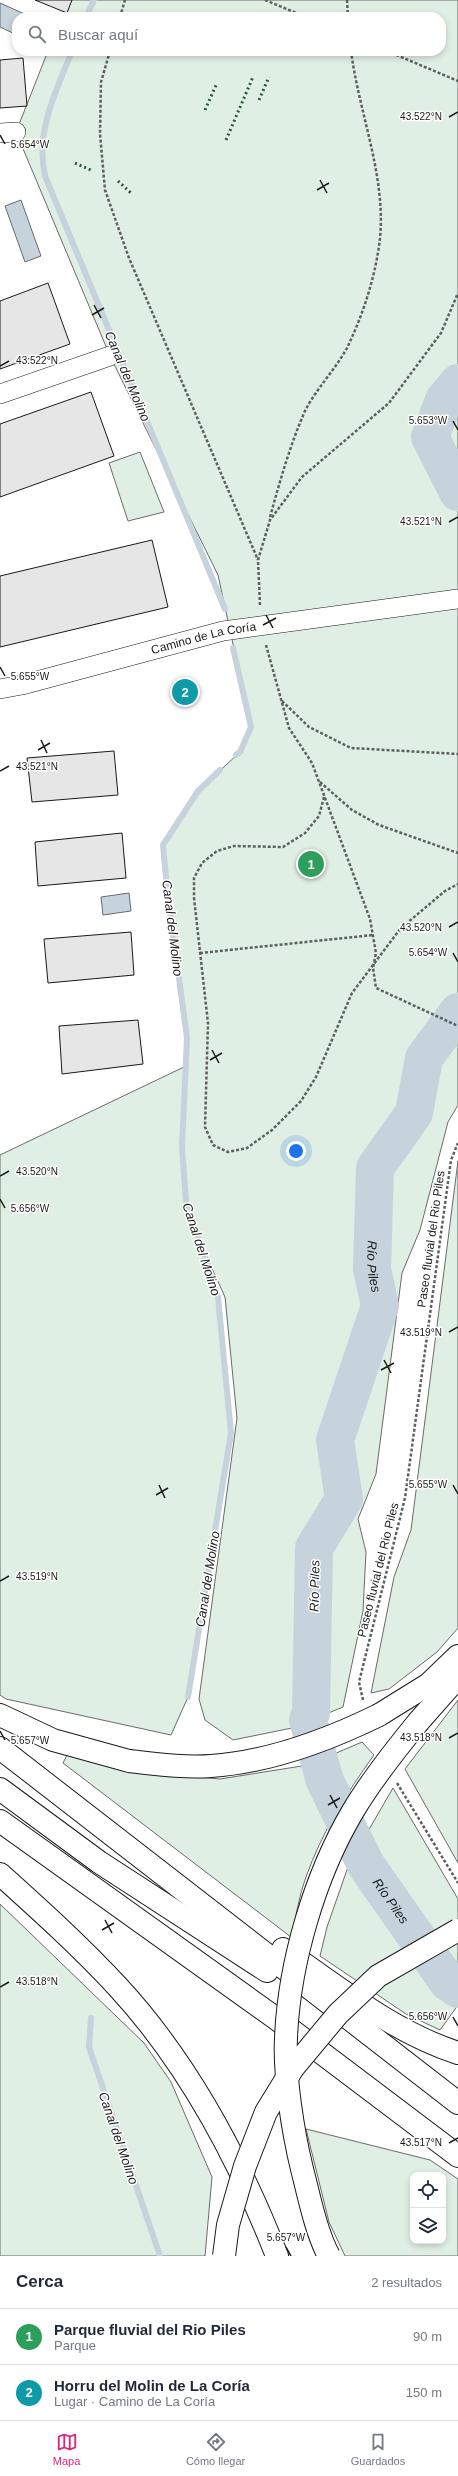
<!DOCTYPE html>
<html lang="es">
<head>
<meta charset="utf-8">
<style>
	:root { --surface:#fff; --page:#f6f6f7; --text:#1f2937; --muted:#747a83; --line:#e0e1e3; --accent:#db2777 }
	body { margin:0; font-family:Helvetica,sans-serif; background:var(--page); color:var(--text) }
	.controls { position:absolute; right:12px; bottom:12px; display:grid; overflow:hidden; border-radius:8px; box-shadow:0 2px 6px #0003 }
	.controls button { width:36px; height:36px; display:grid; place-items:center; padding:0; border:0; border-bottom:1px solid var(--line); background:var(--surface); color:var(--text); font:20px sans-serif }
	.you { position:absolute; left:296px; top:1151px; width:14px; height:14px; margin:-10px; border:3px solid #fff; border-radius:50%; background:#1a73e8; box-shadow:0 0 0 6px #1a73e833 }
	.badge { display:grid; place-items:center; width:26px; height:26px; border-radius:50%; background:var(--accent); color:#fff; font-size:13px; font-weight:700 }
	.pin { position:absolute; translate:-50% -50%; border:2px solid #fff; box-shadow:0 1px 4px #0006 }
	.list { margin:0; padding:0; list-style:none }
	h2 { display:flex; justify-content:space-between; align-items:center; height:52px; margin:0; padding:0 16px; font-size:17px }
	h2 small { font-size:13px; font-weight:400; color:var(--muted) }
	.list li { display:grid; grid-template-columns:26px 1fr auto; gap:12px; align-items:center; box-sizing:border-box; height:56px; padding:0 16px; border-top:1px solid var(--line) }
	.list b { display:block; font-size:15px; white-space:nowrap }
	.list p { margin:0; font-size:13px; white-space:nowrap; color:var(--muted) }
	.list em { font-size:13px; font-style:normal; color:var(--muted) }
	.icon { flex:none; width:22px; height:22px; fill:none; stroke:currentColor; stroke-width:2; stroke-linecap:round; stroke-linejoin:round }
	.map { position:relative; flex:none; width:458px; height:2256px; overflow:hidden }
	.search { position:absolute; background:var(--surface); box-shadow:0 2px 6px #0003; left:12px; right:12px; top:12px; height:44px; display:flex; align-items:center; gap:10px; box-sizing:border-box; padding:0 14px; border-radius:16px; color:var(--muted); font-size:15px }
	.sheet { height:164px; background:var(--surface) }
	nav { display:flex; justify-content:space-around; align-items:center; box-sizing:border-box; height:56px; border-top:1px solid var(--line); background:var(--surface); font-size:11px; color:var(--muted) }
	nav a { display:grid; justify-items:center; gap:2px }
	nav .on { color:var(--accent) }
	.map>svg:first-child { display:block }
	.green { fill:#e0efe3; stroke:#6a6a6a; fill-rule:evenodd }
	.water { fill:#c6d2dc; stroke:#6a6a6a }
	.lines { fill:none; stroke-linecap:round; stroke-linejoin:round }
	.stream { stroke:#c6d2dc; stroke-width:6 }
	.river { stroke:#c6d2dc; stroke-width:38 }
	.building { fill:#e6e6e6; stroke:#1a1a1a }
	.minor-casing { stroke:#1a1a1a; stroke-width:20 }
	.motorway-casing { stroke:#1a1a1a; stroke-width:24 }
	.path { stroke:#5f5f5f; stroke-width:2.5; stroke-dasharray:3 2; stroke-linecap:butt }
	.minor { stroke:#fff; stroke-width:19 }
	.motorway { stroke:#fff; stroke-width:22 }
	.motorway-bridge-casing { stroke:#1a1a1a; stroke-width:24; stroke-linecap:butt }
	.motorway-bridge { stroke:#fff; stroke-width:22 }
	.hedge { stroke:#2b5a34; stroke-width:3; stroke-dasharray:2 3; stroke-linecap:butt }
	.ticks { fill:none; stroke:#1a1a1a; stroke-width:1.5 }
	.labels { text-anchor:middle; stroke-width:3; stroke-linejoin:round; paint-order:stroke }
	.street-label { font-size:12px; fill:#1a1a1a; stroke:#fff }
	.water-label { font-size:13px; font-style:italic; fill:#1a1a1a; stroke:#fff }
	.ticks-label { font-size:10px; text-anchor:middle; fill:#1a1a1a; stroke:#fff; stroke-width:3; stroke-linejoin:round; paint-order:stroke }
</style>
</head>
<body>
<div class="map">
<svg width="458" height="2256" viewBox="0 0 458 2256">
	<rect width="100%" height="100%" fill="#fff"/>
	<g class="green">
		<path d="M 68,0 L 458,0 L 458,1105 L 448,1122 L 420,1230 L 402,1273 L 376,1474 L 358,1519 L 366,1552 L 363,1611 L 343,1707 L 292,1728 L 233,1740 L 205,1720 L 199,1699 L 237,1418 L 225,1297 L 198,1238 L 218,1297 L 231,1433 L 188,1697 L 171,1735 L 6,1699 L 0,1695 L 0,1155 L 186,1066 L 187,1038 L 167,889 L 163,845 L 198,791 L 240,752 L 251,727 L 218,575 L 110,356 L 16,132 L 48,51 L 441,51 L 441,17 L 61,17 Z"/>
		<path d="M 140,452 L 164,512 L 128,521 L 109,463 Z"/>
		<path d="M 458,1161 L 458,1628 L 437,1652 L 389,1689 L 371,1693 L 394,1577 L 411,1530 Z"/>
		<path d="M 458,1700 L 458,1863 L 405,1769 Z"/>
		<path d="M 362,1742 L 374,1755 C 346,1794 322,1832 306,1877 C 299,1896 296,1917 291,1937 L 63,1763 L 67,1755 L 126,1771 L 220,1779 L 308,1765 Z"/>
		<path d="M 393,1788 L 458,1899 L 458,2005 L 440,2030 L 406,2014 L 320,1956 L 327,1927 L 349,1864 Z"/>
		<path d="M 0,1904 L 144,2043 L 171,2082 L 212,2177 L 205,2256 L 0,2256 Z"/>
		<path d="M 306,2129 L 430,2160 L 458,2179 L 458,2256 L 345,2256 L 329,2222 ZM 413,2175 L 443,2175 L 443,2241 L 413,2241 Z"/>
	</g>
	<g class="water">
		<path d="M 0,3 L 29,16 L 17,17 L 17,35 L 0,27 Z"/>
		<path d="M 21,200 L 41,256 L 25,262 L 5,206 Z"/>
		<path d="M 129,893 L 131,911 L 103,915 L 101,897 Z"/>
	</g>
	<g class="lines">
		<g class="stream">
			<path d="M 86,17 L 94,0"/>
			<path d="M 72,51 C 56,91 35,132 45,176 L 225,609"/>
			<path d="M 233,648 L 251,727 L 240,752 L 236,755"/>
			<path d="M 188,1697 L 231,1433 L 218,1297 L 186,1201 L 182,1147 L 187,1038 L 167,889 L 163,845 L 198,791 L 220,770"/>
			<path d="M 91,2018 L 89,2047 L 160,2256"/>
		</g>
		<g class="river">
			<path d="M 458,383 L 444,400 L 430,437 L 458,492"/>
			<path id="s1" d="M 458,1012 L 424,1058 L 414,1113 L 375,1168 L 372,1269 L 380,1306 L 335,1440 L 344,1499 L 314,1548 L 311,1713 L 308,1720 L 325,1781 L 366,1865 L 448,1982 L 458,1989"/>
		</g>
	</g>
	<g class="building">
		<path d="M 35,0 L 72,0 L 67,13 Z"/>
		<path d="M 23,58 L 27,106 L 0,108 L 0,60 Z"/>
		<path d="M 48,283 L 70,344 L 0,369 L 0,301 Z"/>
		<path d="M 91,392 L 114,456 L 0,497 L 0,424 Z"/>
		<path d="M 152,540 L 168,607 L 0,647 L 0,576 Z"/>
		<path d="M 186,678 L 199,693 L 185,706 L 172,691 Z"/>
		<path d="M 114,751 L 118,795 L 32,802 L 27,758 Z"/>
		<path d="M 122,833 L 126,878 L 38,886 L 35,842 Z"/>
		<path d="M 131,932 L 134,975 L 48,983 L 44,939 Z"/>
		<path d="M 138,1020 L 143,1064 L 62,1074 L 59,1026 Z"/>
	</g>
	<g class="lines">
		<g class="minor-casing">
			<g id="minor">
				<path d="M 0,133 L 16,132"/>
				<path d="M 0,394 L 110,356"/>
				<path id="s2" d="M 0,689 L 22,685 L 223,631 L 458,599"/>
			</g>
		</g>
		<g class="motorway-casing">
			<g id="motorway">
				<path d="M 0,1715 L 53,1740 L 129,1761"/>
				<path d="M 379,1715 L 429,1684 L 458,1656"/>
				<path d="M 419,1721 L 458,1677"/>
				<path d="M 0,1748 L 458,2103"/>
				<path d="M 0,1789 L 99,1862 L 267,1971"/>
				<path d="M 0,1821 L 274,2017 L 458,2156"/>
				<path d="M 0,1874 C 40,1910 81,1947 118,1987 C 189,2064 239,2159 277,2256"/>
				<path d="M 283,1949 C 338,1987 393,2032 458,2053"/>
			</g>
		</g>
		<g class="path">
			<path d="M 265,0 L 306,17"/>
			<path d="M 347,0 L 348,17"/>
			<path d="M 120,17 L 125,0"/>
			<path d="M 110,51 L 101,82 L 100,134 L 105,190 L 129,258 L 258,560"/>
			<path d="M 387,51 L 458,81"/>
			<path d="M 270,517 C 280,481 290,445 305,411 C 316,389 335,370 347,348 C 363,315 376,275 380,238 C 386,176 359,113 351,51"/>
			<path d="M 260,605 L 258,560 L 270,520 L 302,477 L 389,403 L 441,333 L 458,293"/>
			<path d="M 266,645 L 289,728 L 312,763 L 370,919 L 376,953 L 373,968 L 376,988 L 458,1026"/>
			<path d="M 282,701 L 309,727 L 351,748 L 458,754"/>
			<path d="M 320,782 L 352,810 L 379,825 L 458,853"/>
			<path d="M 324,797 L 319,816 L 305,833 L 283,847 L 234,846 L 217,851 L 202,863 L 194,878 L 194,898 L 208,1023 L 205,1127 L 213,1145 L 228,1152 L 247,1148 L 272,1130 L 301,1101 L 316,1077 L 352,993 L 400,929 L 445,891 L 458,884"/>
			<path d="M 200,953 L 373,935"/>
			<path d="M 363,1700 L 359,1682 L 405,1498 L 451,1160 L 458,1143"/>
			<path d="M 397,1783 L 458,1883"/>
		</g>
		<use href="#minor" class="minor"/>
		<use href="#motorway" class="motorway"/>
		<g class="motorway-bridge-casing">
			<g id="motorway-bridge">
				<path d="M 129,1761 C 156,1764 184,1768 211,1766 C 270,1762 326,1741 379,1715"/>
				<path d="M 224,2256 L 228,2225 L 245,2166 L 266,2112 L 293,2068 L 338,2014 L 378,1976 L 458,1930"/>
				<path d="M 329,2256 C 316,2232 309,2196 302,2169 C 293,2132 284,2076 286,2038 C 289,1963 315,1875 353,1811 C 372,1779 396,1749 419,1721"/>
			</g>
		</g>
		<use href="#motorway-bridge" class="motorway-bridge"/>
		<g class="hedge">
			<path d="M 259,100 L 269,77"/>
			<path d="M 205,110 L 217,83"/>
			<path d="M 226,140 L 253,77"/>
			<path d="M 75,163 L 91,170"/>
			<path d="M 118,181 L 131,193"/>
		</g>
	</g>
	<path class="ticks" d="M 449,117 L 458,112M 0,135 L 5,144M 320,180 L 327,193M 317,190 L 329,183M 94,305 L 101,318M 92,315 L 104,308M 0,366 L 9,361M 453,421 L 458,430M 449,522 L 458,517M 266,615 L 273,628M 263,625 L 276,618M 0,667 L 5,676M 41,740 L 47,753M 38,750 L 50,743M 0,771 L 9,766M 449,927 L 458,922M 453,953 L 458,962M 212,1050 L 219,1063M 210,1060 L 222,1053M 0,1176 L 9,1171M 0,1199 L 5,1208M 449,1332 L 458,1327M 384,1360 L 391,1373M 381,1370 L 394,1363M 159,1485 L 165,1498M 453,1485 L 458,1494M 156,1495 L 168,1488M 0,1581 L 9,1576M 0,1731 L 5,1740M 449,1738 L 458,1733M 330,1795 L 337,1808M 328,1805 L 340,1798M 105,1920 L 112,1933M 102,1930 L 114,1923M 0,1987 L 9,1982M 453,2017 L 458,2026M 449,2143 L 458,2138M 286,2247 L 291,2256"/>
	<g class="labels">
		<g class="street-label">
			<text dy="4" stroke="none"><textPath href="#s2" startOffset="210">Camino de La Coría</textPath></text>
			<text transform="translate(431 1239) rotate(-82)" y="4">Paseo fluvial del Rio Piles</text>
			<text transform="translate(378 1570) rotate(-76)" y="4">Paseo fluvial del Rio Piles</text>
		</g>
		<g class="water-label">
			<text transform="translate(128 376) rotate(67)" y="5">Canal del Molino</text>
			<text transform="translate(173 928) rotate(83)" y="5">Canal del Molino</text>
			<text transform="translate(202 1249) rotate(72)" y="5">Canal del Molino</text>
			<text dy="5" stroke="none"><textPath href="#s1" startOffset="279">Río Piles</textPath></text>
			<text transform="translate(207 1579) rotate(-81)" y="5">Canal del Molino</text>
			<text transform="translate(314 1586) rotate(-89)" y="5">Río Piles</text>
			<text dy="5" stroke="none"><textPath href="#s1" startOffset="951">Río Piles</textPath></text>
			<text transform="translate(119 2138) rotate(71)" y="5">Canal del Molino</text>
		</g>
	</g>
	<g class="ticks-label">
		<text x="421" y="120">43.522°N</text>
		<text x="30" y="148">5.654°W</text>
		<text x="37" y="364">43.522°N</text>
		<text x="428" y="424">5.653°W</text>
		<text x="421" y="525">43.521°N</text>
		<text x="30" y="680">5.655°W</text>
		<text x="37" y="770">43.521°N</text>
		<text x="421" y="931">43.520°N</text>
		<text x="428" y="956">5.654°W</text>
		<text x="37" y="1175">43.520°N</text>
		<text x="30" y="1212">5.656°W</text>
		<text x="421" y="1336">43.519°N</text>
		<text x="428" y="1488">5.655°W</text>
		<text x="37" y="1580">43.519°N</text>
		<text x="421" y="1741">43.518°N</text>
		<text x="30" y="1744">5.657°W</text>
		<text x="37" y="1985">43.518°N</text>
		<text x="428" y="2020">5.656°W</text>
		<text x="421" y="2146">43.517°N</text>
		<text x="286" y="2241">5.657°W</text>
	</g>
</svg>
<div class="controls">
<button><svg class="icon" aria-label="locate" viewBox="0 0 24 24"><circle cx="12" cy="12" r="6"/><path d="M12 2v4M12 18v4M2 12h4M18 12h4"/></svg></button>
<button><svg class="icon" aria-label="layers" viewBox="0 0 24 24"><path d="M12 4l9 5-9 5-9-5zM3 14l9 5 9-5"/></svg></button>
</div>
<div class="you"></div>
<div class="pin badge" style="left:311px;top:864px;background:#2e9e5b">1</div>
<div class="pin badge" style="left:185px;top:692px;background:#0f9aa8">2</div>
<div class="search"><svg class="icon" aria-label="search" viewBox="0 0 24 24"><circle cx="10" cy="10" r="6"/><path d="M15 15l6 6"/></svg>Buscar aquí</div>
</div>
<section class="sheet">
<h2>Cerca<small>2 resultados</small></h2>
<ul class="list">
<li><span class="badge" style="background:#2e9e5b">1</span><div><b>Parque fluvial del Rio Piles</b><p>Parque</p></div><em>90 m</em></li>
<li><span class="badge" style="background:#0f9aa8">2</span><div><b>Horru del Molin de La Coría</b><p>Lugar · Camino de La Coría</p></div><em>150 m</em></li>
</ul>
</section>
<nav>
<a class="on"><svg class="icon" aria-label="map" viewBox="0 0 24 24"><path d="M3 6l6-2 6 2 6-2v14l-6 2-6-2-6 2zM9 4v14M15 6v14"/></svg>Mapa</a>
<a><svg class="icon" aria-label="directions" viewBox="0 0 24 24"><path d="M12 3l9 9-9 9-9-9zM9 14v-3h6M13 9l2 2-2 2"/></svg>Cómo llegar</a>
<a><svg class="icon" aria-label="saved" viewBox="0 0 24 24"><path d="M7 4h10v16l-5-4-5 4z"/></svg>Guardados</a>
</nav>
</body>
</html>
